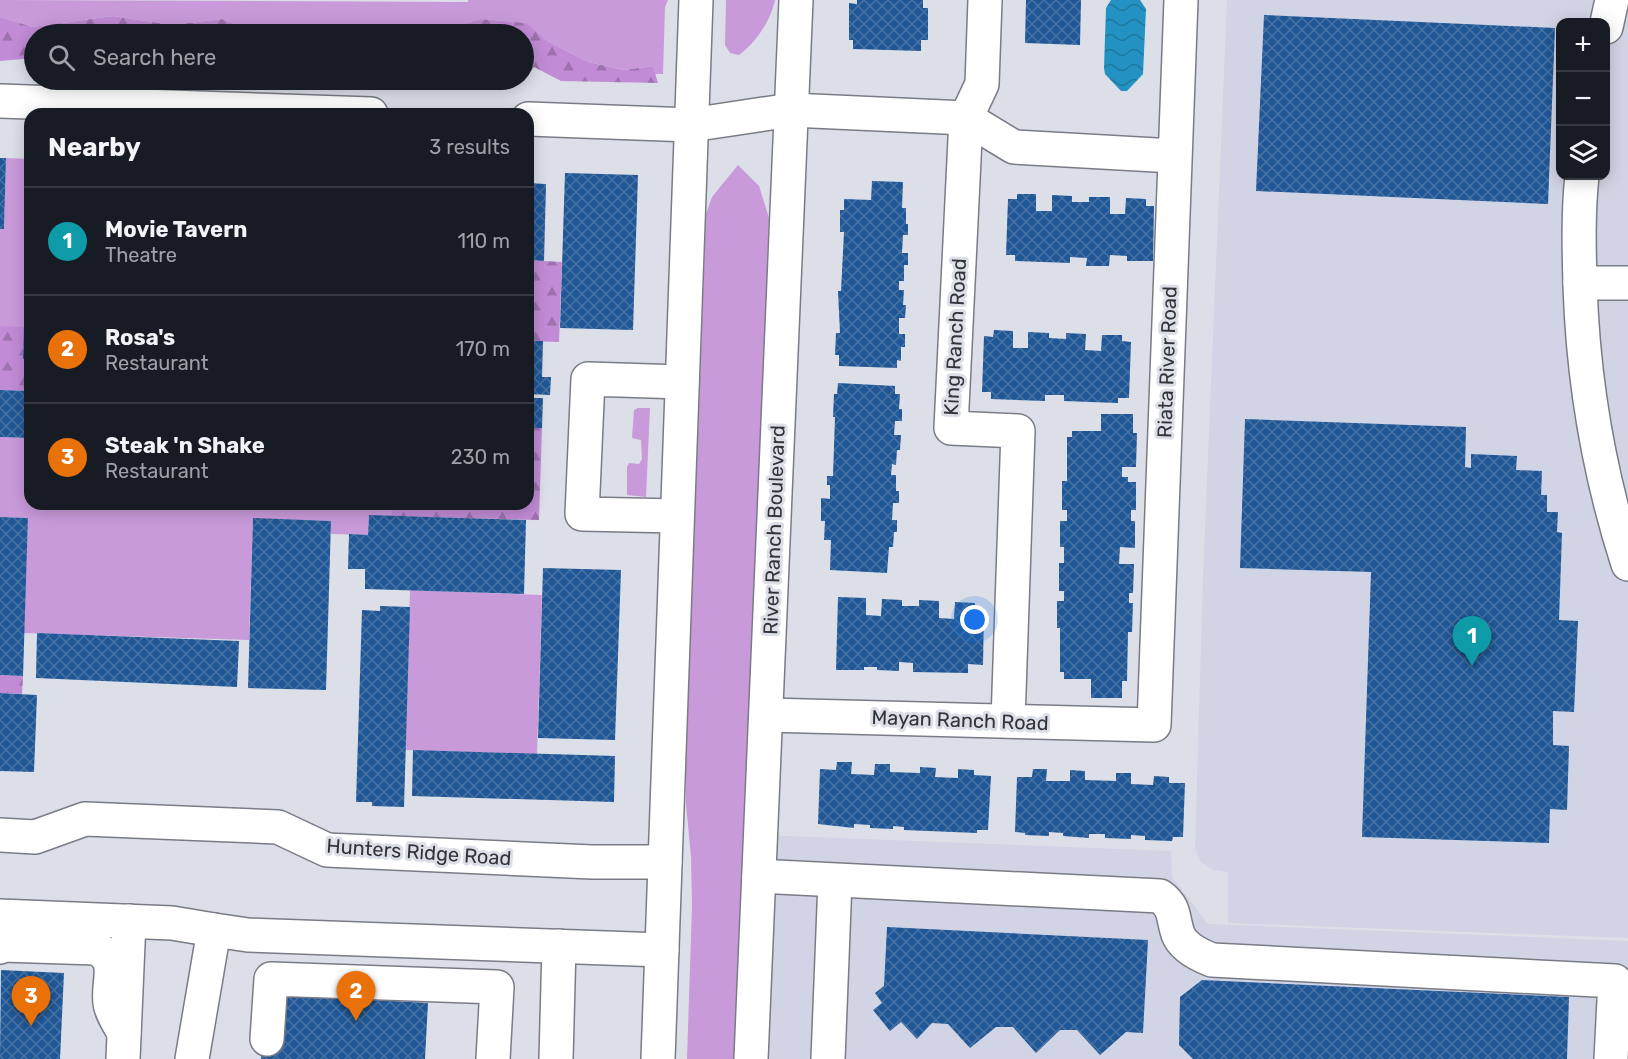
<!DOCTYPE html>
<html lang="en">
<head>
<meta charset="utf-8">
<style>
	:root { --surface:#171b24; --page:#242831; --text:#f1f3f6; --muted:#9ea1a6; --line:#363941; --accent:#0f766e }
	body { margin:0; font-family:Rubik,sans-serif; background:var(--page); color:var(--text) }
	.controls { position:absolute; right:18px; top:18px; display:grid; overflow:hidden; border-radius:12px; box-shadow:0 3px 15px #0003 }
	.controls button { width:54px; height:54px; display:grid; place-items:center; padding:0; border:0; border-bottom:2px solid var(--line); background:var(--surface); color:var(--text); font:30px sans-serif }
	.you { position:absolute; left:975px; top:620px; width:21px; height:21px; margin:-15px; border:4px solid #fff; border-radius:50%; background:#1a73e8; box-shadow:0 0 0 9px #1a73e833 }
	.badge { display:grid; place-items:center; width:39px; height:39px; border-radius:50%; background:var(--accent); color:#fff; font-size:20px; font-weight:700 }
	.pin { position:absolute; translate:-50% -50px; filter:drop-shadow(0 2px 3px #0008) }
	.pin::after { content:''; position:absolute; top:32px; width:21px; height:18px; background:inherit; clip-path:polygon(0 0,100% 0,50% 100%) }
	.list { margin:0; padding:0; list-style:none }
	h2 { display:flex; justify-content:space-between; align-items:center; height:78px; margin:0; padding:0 24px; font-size:26px }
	h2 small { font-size:20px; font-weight:400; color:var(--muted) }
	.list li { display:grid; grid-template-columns:39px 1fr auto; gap:18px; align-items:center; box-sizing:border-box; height:108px; padding:0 24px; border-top:2px solid var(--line) }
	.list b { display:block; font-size:22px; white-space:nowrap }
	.list p { margin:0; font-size:20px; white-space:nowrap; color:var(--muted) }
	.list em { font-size:20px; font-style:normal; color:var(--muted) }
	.icon { flex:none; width:33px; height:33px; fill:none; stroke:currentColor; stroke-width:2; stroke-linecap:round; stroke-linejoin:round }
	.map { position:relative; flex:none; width:1628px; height:1059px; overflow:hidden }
	.search { position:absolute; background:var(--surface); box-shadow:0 3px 15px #0003; left:24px; top:24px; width:510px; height:66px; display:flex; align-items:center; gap:15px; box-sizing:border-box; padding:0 21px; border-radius:33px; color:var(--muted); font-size:22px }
	.panel { position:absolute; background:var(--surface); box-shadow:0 3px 15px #0003; left:24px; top:108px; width:510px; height:402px; border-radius:18px }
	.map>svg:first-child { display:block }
	.built { fill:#d1d4e4; fill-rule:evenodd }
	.grass { fill:#c89ada }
	.forest { fill:url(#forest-firs) }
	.water { fill:url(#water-waves) }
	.building { fill:url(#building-cross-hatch) }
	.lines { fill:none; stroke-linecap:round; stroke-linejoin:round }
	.minor-casing { stroke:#7a7c85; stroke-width:36 }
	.minor { stroke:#fff; stroke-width:33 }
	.labels { text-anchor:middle; stroke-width:6; stroke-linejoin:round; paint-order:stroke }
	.street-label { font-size:20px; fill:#333437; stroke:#dcdfe8 }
</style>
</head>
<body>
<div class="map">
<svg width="1628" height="1059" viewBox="0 0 1628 1059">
	<defs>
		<pattern id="forest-firs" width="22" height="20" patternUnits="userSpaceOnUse" patternTransform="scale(1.5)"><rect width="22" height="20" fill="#c18bd5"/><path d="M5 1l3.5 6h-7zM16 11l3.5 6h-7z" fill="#9d72ae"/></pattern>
		<pattern id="water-waves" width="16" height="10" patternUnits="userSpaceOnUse" patternTransform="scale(1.5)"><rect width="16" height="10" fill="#2392c3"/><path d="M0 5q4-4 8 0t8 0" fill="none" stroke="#1f789f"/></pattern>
		<pattern id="building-cross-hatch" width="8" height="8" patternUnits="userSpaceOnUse" patternTransform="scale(1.5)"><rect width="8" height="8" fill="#1f5797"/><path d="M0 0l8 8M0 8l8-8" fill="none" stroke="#4872a2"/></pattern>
	</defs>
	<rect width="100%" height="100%" fill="#dcdfe8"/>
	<g class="built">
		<path d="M 1227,0 L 1628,0 L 1628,938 L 1228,923 L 1228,872 L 1214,870 L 1201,862 L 1195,849 L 1203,576 ZM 1560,22 L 1606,22 L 1606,176 L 1560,176 Z"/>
		<path d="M 761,835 L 1171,851 L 1172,877 L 1208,924 L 1628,941 L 1628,1059 L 751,1059 Z"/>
	</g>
	<g class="grass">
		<path d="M 0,0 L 468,2 L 468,0 L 668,0 L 665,7 L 663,74 L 655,74 L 653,66 L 624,70 L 588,62 L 549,42 L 527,23 L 480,19 L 427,34 L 264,34 L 222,19 L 172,25 L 113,16 L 33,27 L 0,17 Z"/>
		<path d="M 726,0 L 775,0 C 771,20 756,43 739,55 L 730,53 L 725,45 Z"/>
		<path d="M 6,158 L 29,159 L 23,359 L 0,359 L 0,229 L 4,228 Z"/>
		<path d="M 738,165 L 759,186 L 769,218 L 739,1059 L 687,1059 L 692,906 L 691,857 L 686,804 L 686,759 L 706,214 L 712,197 Z"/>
		<path d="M 638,408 L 650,408 L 646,497 L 627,495 L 627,467 L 629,463 L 639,464 L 642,459 L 641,440 L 632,438 L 634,410 Z"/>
		<path d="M 0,437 L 30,438 L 30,504 L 392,504 L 392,516 L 369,516 L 368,535 L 331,534 L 331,521 L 253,519 L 249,640 L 24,633 L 28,518 L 0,517 Z"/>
		<path d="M 410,590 L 542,595 L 537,754 L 405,750 Z"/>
	</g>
	<g class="forest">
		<path d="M 113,16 L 172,25 L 222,19 L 264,34 L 34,34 L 34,58 L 0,61 L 0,17 L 33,27 Z"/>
		<path d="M 480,19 L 527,23 L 549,42 L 588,62 L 624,70 L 653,66 L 658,83 L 561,81 L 534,67 L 522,82 L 479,81 L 476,80 L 524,80 L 524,34 L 428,34 Z"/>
		<path d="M 127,80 L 157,80 L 146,94 Z"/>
		<path d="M 528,260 L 562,262 L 559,342 L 528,341 Z"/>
		<path d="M 0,326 L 24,327 L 23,359 L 30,359 L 30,391 L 0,390 Z"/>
		<path d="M 528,428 L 542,428 L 539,520 L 392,516 L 392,504 L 528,504 Z"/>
		<path d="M 0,675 L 23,676 L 22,694 L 0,693 Z"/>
	</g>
	<path class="water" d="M 1111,0 L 1140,0 L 1146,9 L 1143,74 L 1127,91 L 1121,91 L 1105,74 L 1104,68 L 1106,8 Z"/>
	<g class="building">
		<path d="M 857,0 L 923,0 L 923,8 L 928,8 L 928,40 L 921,40 L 921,51 L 853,49 L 853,40 L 849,40 L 849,3 L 857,4 Z"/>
		<path d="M 1026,0 L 1081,0 L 1080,45 L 1025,43 Z"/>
		<path d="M 1264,15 L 1555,28 L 1548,204 L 1256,191 Z"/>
		<path d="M 0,158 L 6,158 L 4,229 L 0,229 Z"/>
		<path d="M 565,173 L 638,175 L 633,330 L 560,328 Z"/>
		<path d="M 872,181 L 903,182 L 902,208 L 906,208 L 906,224 L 908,224 L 908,235 L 903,235 L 902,253 L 908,253 L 908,265 L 904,265 L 904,281 L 899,281 L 899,290 L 904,290 L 903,305 L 906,305 L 905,318 L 899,318 L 899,334 L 905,334 L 905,347 L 901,347 L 901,361 L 897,360 L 897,368 L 839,366 L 839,355 L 835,355 L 836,333 L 840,333 L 838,291 L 841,291 L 844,232 L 840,232 L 840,210 L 844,210 L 844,199 L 871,200 Z"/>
		<path d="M 528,183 L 546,184 L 544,261 L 528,260 Z"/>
		<path d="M 1017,194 L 1036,194 L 1036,211 L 1052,211 L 1052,195 L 1072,196 L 1072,202 L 1089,202 L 1089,197 L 1110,197 L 1110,214 L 1125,214 L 1126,198 L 1146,199 L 1146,206 L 1154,206 L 1153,261 L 1127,261 L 1127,256 L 1110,255 L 1109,266 L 1086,266 L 1087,258 L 1070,257 L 1070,263 L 1015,261 L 1015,255 L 1006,255 L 1008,199 L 1017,199 Z"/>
		<path d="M 28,197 L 30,197 L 30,359 L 23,359 Z"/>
		<path d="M 994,330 L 1013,331 L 1013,348 L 1028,348 L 1028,332 L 1049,333 L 1049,338 L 1066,339 L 1066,333 L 1086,334 L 1085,350 L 1101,351 L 1102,335 L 1122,335 L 1122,341 L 1131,342 L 1129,398 L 1118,398 L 1118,403 L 1064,401 L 1064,395 L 1045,395 L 1045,401 L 991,399 L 991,392 L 982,392 L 984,336 L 993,337 Z"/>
		<path d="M 528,341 L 543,341 L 542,377 L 551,377 L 550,395 L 528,394 Z"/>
		<path d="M 838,383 L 895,386 L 895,394 L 900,394 L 899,409 L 902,409 L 902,421 L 895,421 L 894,435 L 901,435 L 900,450 L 897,450 L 896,465 L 892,464 L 891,475 L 896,475 L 896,491 L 899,491 L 899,503 L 893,503 L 892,520 L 897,520 L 897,532 L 894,532 L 893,547 L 889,547 L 887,573 L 830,570 L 831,540 L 824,540 L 825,521 L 821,521 L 821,498 L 830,499 L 830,485 L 827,485 L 827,476 L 833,476 L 835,417 L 833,417 L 834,394 L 837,394 Z"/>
		<path d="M 0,390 L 30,391 L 30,438 L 0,437 Z"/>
		<path d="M 528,398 L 543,398 L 542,428 L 528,428 Z"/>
		<path d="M 1101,414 L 1133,414 L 1133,433 L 1137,433 L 1136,467 L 1122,467 L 1122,477 L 1128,477 L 1128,482 L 1136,482 L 1136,510 L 1131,510 L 1131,521 L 1135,521 L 1135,548 L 1120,547 L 1119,564 L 1134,564 L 1133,593 L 1129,593 L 1129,603 L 1133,603 L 1132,632 L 1128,632 L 1127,681 L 1122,681 L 1122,698 L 1091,698 L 1091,679 L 1064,679 L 1064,672 L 1060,672 L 1060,628 L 1057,628 L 1057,601 L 1064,601 L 1064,591 L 1059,591 L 1059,563 L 1064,563 L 1064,547 L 1060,547 L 1060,521 L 1067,521 L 1067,510 L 1062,510 L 1062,481 L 1067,481 L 1067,437 L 1072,437 L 1072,431 L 1101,431 Z"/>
		<path d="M 1245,419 L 1466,427 L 1465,467 L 1471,468 L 1471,454 L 1517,456 L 1516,470 L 1542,471 L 1541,495 L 1547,495 L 1547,512 L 1558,512 L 1557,532 L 1562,533 L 1559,620 L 1578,621 L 1574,712 L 1553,711 L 1553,745 L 1569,746 L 1567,810 L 1550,809 L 1549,843 L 1362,837 L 1371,572 L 1240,568 Z"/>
		<path d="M 369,515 L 526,520 L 524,594 L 365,589 L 365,569 L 348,569 L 349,534 L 368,535 Z"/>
		<path d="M 0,517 L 28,518 L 23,676 L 0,675 Z"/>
		<path d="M 253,518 L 331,521 L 326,690 L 248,688 Z"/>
		<path d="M 543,568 L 621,570 L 615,740 L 538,738 Z"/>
		<path d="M 838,597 L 866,598 L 866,615 L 881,616 L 882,599 L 902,600 L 902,606 L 919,606 L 919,600 L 939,601 L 939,618 L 954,619 L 955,602 L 975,603 L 975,609 L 984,610 L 983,665 L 968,664 L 968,673 L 913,672 L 913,663 L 899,662 L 899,671 L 877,670 L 877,667 L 864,667 L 864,670 L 836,670 Z"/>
		<path d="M 380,606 L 410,607 L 404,807 L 372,806 L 372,802 L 356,802 L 362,610 L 380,611 Z"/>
		<path d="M 37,633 L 239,641 L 237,687 L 36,678 Z"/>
		<path d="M 0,693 L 37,695 L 34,772 L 0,771 Z"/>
		<path d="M 413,750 L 615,756 L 614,802 L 412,796 Z"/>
		<path d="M 837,762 L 852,762 L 851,774 L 874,775 L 875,764 L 890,764 L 890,772 L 920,773 L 920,767 L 936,768 L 935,777 L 958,778 L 958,769 L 974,770 L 974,775 L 991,776 L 988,830 L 977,830 L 977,833 L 904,830 L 904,827 L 893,826 L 893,829 L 870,828 L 870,825 L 854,824 L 854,828 L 818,824 L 820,769 L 836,770 Z"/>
		<path d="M 1033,769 L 1047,769 L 1046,781 L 1070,781 L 1070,770 L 1085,771 L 1085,780 L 1116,781 L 1116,773 L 1131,773 L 1131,784 L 1153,785 L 1154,776 L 1169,777 L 1169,783 L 1185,783 L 1183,837 L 1173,837 L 1172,841 L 1145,840 L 1145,836 L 1131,835 L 1131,839 L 1105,838 L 1105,834 L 1089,834 L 1089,838 L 1063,836 L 1063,833 L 1049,832 L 1049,836 L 1025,835 L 1025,833 L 1015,832 L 1017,777 L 1032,777 Z"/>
		<path d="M 887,927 L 1148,940 L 1143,1033 L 1126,1032 L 1100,1055 L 1077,1030 L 1060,1030 L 1036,1053 L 1013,1027 L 996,1027 L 970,1048 L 948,1024 L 932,1023 L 917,1039 L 901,1022 L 890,1031 L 873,1010 L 882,1003 L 875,993 L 884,986 Z"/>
		<path d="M 1,970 L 64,973 L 60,1059 L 0,1059 Z"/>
		<path d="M 1202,980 L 1569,997 L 1567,1059 L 1193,1059 L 1179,1045 L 1180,997 Z"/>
		<path d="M 287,995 L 428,1003 L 425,1059 L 261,1059 L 262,1039 L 284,1040 Z"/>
	</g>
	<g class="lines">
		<g class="minor-casing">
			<g id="minor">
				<path d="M 985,0 L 982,84 L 966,118 L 951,428 L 1018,431 L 1008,721"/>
				<path d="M 1606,27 L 1612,0"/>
				<path d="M 0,101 L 371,114"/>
				<path d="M 528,119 L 691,125 L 791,110 L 966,118 L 1014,147 L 1174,156"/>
				<path d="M 1582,176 C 1578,212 1579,249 1580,285 C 1583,380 1599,474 1628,564"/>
				<path d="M 1580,283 L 1628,283"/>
				<path d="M 677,516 L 582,514 L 588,379 L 682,382"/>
				<path d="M 767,715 L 1154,725 L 1181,0"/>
				<path d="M 0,835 L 35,837 L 85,819 L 278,827 L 327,850 L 592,862 L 665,862"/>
				<path d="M 759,876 L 1160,896 C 1176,908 1172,917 1178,934 C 1183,947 1199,955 1212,960 L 1615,981 L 1611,1059"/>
				<path d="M 0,916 L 172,923 L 214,930"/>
				<path d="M 0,947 L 3,945 L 96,948 C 121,961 107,980 110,1003 C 111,1012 119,1024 124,1033"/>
				<path d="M 267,1039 L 271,979 L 497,987 L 493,1059"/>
				<path d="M 123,1059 L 129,921"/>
				<path d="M 192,1059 L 214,930 L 248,935 L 662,950"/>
				<path d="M 556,1059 L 559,946"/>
				<path d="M 658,1059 L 696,0"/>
				<path d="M 751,1059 L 796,0"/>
				<path d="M 828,1059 L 835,881"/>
			</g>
		</g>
		<use href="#minor" class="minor"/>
	</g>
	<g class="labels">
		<g class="street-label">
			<text transform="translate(955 337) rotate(-87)" y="7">King Ranch Road</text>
			<text transform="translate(1167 362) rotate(-88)" y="7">Riata River Road</text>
			<text transform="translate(774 530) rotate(-88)" y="7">River Ranch Boulevard</text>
			<text transform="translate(960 720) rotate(2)" y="7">Mayan Ranch Road</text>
			<text transform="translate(419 852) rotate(4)" y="7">Hunters Ridge Road</text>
		</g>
	</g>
</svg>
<div class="controls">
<button>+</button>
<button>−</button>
<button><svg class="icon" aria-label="layers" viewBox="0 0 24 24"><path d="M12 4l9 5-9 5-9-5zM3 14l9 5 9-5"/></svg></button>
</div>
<div class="you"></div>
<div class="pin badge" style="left:1472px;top:666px;background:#0f9aa8">1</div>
<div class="pin badge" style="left:356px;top:1021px;background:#e8710a">2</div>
<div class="pin badge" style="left:31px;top:1026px;background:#e8710a">3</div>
<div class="search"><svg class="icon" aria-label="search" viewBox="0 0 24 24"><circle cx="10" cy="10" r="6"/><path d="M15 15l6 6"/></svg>Search here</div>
<section class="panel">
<h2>Nearby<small>3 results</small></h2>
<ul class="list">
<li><span class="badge" style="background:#0f9aa8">1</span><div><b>Movie Tavern</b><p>Theatre</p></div><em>110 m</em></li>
<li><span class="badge" style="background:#e8710a">2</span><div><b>Rosa's</b><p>Restaurant</p></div><em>170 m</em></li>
<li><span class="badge" style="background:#e8710a">3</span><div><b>Steak 'n Shake</b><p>Restaurant</p></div><em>230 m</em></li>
</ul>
</section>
</div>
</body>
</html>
